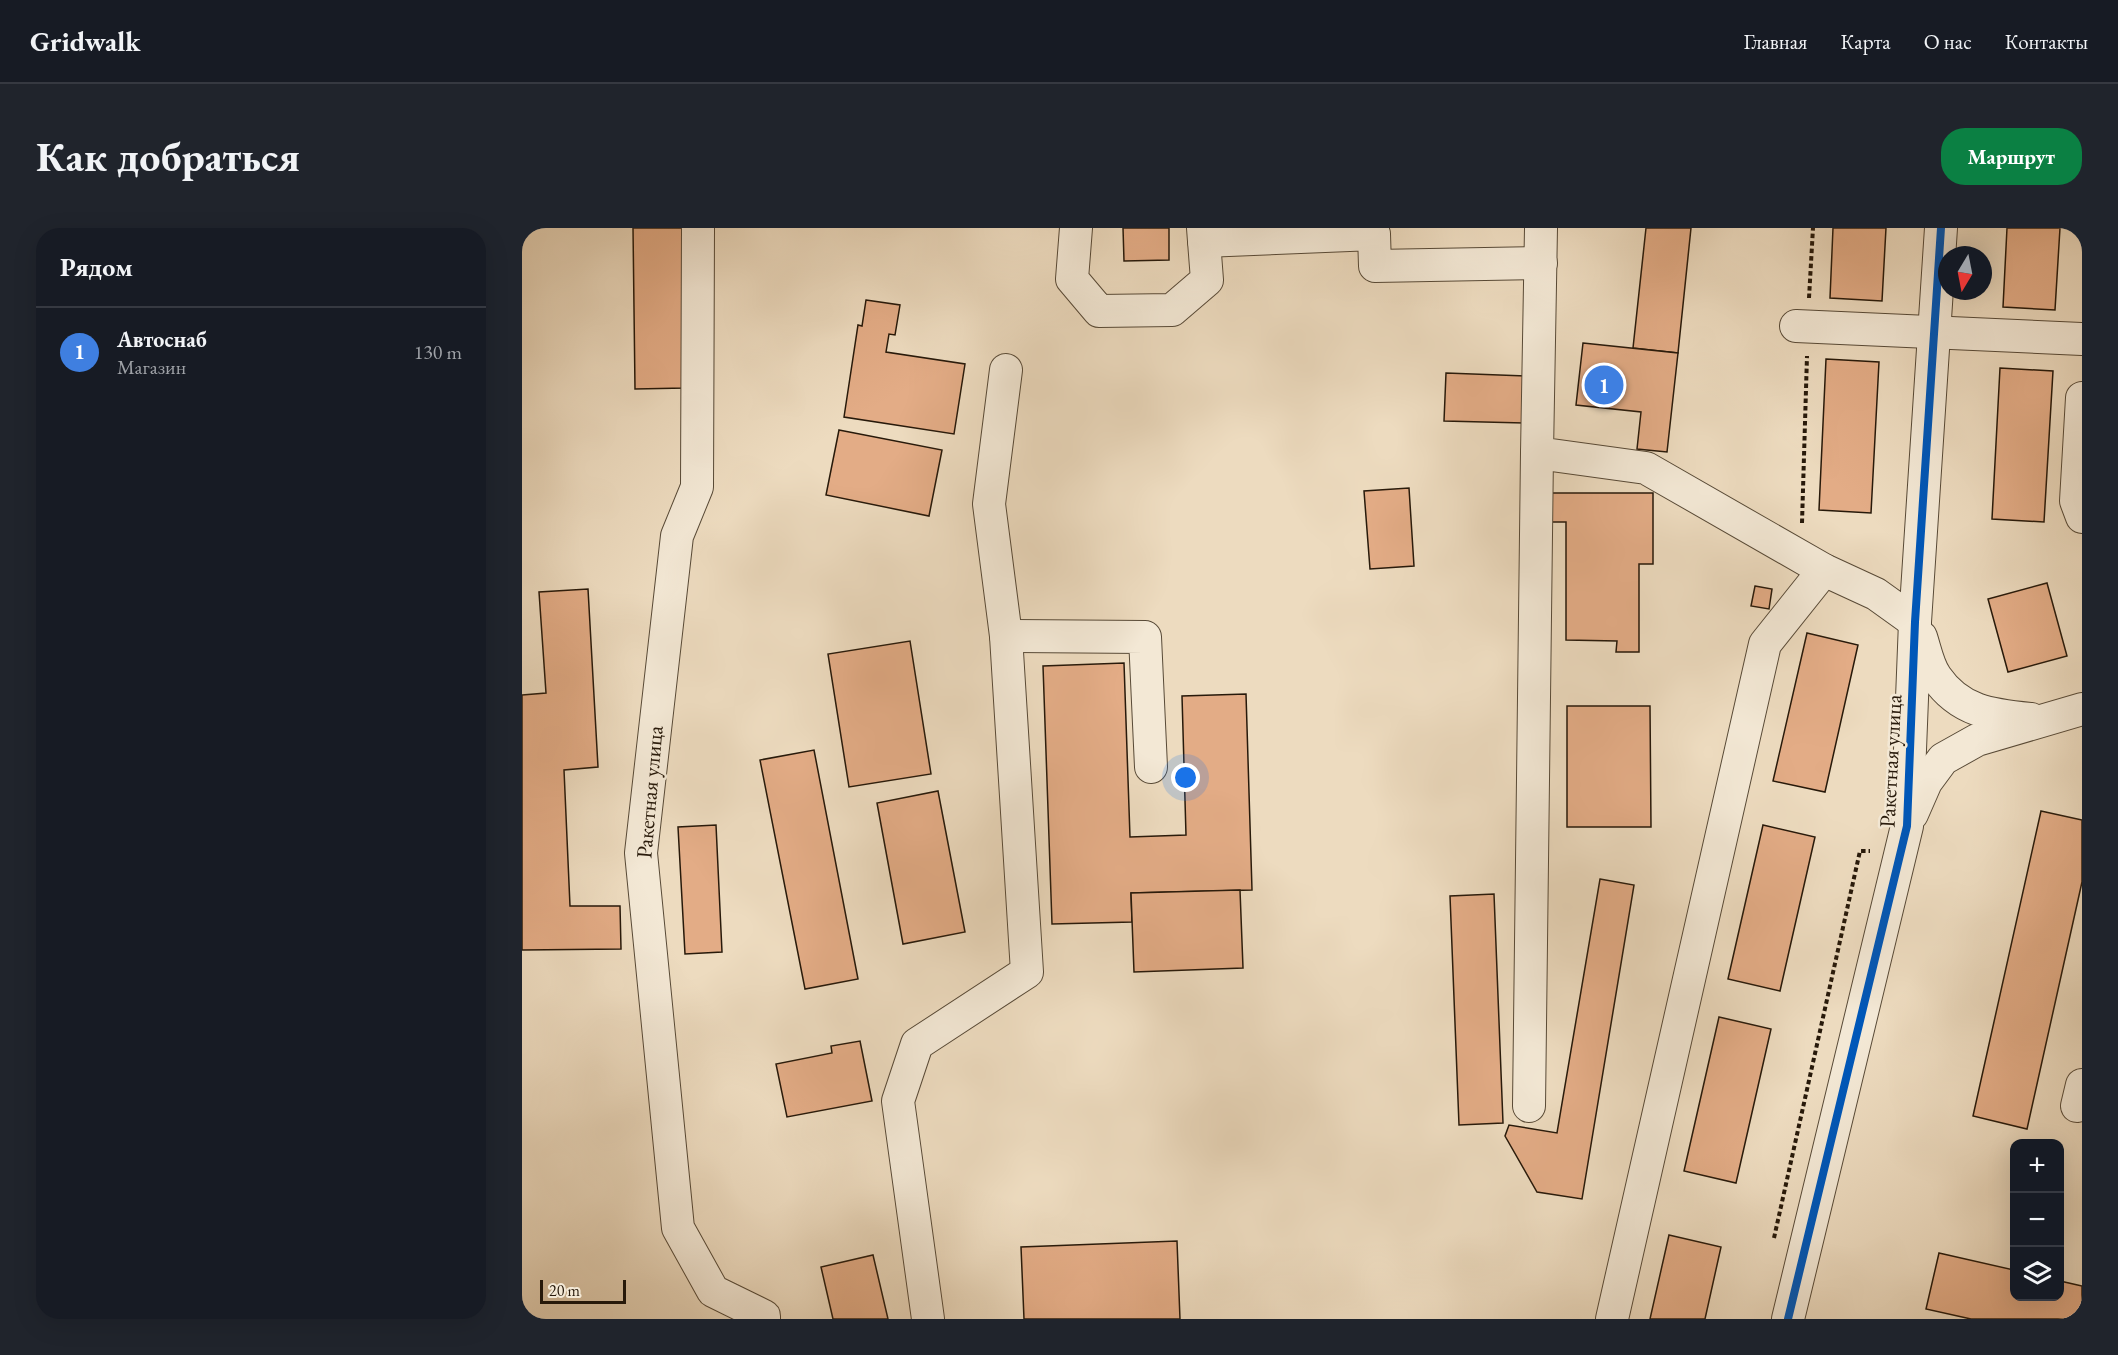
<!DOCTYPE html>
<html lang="ru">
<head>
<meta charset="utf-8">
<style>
	:root { --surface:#171b24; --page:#20242c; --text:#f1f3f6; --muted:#9ea1a6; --line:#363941; --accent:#0b8043 }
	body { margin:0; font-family:"EB Garamond",serif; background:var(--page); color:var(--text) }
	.controls { position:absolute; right:18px; bottom:18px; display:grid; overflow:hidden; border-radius:12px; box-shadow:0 6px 24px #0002 }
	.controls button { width:54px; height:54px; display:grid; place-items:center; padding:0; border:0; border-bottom:2px solid var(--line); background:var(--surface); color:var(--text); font:30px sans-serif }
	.compass { position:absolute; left:1416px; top:18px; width:54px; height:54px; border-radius:50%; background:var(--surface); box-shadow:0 6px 24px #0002; rotate:190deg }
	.scale { position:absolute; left:18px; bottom:15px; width:86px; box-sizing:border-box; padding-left:6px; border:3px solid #27190a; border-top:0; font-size:16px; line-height:21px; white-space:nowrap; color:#27190a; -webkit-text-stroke:4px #f3e8d5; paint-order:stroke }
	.you { position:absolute; left:664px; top:550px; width:21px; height:21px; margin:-15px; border:4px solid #fff; border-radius:50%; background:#1a73e8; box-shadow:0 0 0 9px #1a73e833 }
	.badge { display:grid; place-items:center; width:39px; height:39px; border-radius:50%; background:var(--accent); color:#fff; font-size:20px; font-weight:700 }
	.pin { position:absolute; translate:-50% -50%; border:3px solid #fff; box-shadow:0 2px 6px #0006 }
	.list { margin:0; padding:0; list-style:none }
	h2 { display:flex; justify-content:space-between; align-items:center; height:78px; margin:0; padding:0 24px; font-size:26px }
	h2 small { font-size:20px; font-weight:400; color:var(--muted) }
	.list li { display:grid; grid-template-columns:39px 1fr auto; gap:18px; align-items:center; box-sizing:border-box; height:90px; padding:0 24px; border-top:2px solid var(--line) }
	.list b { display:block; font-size:22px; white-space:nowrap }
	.list p { margin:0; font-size:20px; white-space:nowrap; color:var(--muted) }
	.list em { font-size:20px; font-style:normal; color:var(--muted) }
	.icon { flex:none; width:33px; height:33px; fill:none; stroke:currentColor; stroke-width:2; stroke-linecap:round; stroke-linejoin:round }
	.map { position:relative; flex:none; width:1560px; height:1091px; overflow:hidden; border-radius:24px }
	header { display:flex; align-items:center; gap:36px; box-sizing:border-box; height:84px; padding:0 30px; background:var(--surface); border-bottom:2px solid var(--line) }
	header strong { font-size:28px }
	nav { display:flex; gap:33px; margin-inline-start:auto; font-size:21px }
	.intro { display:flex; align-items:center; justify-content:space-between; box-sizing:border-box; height:144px; padding:0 36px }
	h1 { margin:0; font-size:42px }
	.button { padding:15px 27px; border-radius:24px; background:var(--accent); color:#fff; font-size:21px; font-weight:700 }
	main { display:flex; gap:36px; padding:0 36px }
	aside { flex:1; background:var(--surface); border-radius:24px; box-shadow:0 6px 24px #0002 }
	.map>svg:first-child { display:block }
	.building { fill:#e3ac86; stroke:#27190a; stroke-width:1.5 }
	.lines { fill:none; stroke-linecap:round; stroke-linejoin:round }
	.minor-casing { stroke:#584a37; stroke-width:34 }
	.path { stroke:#27190a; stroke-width:4; stroke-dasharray:4.5 3; stroke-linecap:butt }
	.minor { stroke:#f3e8d5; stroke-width:32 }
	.cycleway-casing { stroke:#f3e8d5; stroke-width:11 }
	.cycleway { stroke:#0057b8; stroke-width:8 }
	.labels { text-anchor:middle; stroke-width:5; stroke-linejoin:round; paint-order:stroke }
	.street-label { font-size:22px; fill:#27190a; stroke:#f3e8d5 }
</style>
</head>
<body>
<header>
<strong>Gridwalk</strong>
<nav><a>Главная</a><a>Карта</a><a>О нас</a><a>Контакты</a></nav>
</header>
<div class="intro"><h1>Как добраться</h1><a class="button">Маршрут</a></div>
<main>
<aside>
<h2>Рядом<small></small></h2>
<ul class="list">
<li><span class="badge" style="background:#3f7fe0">1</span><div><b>Автоснаб</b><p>Магазин</p></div><em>130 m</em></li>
</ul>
</aside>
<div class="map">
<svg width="1560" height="1091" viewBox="0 0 1560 1091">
	<rect width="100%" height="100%" fill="#eddbbf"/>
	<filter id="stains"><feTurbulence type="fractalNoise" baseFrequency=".00333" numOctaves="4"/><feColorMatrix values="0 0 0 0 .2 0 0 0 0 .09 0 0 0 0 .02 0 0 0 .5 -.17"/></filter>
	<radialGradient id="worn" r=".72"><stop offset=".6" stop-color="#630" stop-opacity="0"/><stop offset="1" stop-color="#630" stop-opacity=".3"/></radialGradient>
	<g class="building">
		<path d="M 111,0 L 161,0 L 163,160 L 113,161 Z"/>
		<path d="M 601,0 L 647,0 L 647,32 L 602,33 Z"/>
		<path d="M 1124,0 L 1169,0 L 1156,125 L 1111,120 Z"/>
		<path d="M 1311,0 L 1364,0 L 1360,73 L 1308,70 Z"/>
		<path d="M 1485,0 L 1538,0 L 1533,82 L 1481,79 Z"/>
		<path d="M 344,72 L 378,77 L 373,107 L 367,106 L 364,124 L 443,136 L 432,206 L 322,189 L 336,97 L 340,98 Z"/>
		<path d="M 1061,115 L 1156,125 L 1145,224 L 1115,221 L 1119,184 L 1054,177 Z"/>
		<path d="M 1304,131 L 1357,134 L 1349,285 L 1297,282 Z"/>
		<path d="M 1478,140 L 1531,143 L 1522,294 L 1470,291 Z"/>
		<path d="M 924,145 L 1004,148 L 1002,195 L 922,193 Z"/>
		<path d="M 317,202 L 420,222 L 407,288 L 304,267 Z"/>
		<path d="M 887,260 L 892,338 L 848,341 L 842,263 Z"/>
		<path d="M 1030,265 L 1131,265 L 1131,336 L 1117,336 L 1117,424 L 1094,424 L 1095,413 L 1044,412 L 1044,294 L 1030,294 Z"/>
		<path d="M 1525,355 L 1545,428 L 1486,444 L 1466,371 Z"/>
		<path d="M 1233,358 L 1250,361 L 1247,381 L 1229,378 Z"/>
		<path d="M 66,361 L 76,539 L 42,542 L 48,678 L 98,678 L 99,721 L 0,722 L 0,467 L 24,465 L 17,364 Z"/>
		<path d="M 1285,405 L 1336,417 L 1303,564 L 1251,553 Z"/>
		<path d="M 388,413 L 409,546 L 327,559 L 306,426 Z"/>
		<path d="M 602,435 L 608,609 L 664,607 L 660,468 L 724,466 L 730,662 L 609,665 L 610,694 L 530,696 L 521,438 Z"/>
		<path d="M 1045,478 L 1128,478 L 1129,599 L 1045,599 Z"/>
		<path d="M 292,522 L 336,751 L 283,761 L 238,532 Z"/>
		<path d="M 416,563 L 443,704 L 381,716 L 355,575 Z"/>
		<path d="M 1519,583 L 1560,592 L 1560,654 L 1505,901 L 1451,888 Z"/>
		<path d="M 194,597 L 200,724 L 163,726 L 156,599 Z"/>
		<path d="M 1241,597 L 1293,609 L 1258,763 L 1206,751 Z"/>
		<path d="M 1078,651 L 1112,657 L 1060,971 L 1015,964 L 983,908 L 987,897 L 1035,905 Z"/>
		<path d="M 718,662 L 721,740 L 612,744 L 609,665 Z"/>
		<path d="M 972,666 L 981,895 L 937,897 L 928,668 Z"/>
		<path d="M 1197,789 L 1249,801 L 1214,955 L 1162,943 Z"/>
		<path d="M 338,813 L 350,873 L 265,889 L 254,836 L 310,825 L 309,818 Z"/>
		<path d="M 1147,1007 L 1199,1019 L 1183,1091 L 1128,1091 Z"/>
		<path d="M 655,1013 L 658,1091 L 502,1091 L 499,1019 Z"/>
		<path d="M 1417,1025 L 1492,1042 L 1492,1068 L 1538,1068 L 1538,1053 L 1560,1058 L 1560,1091 L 1449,1091 L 1404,1081 Z"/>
		<path d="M 351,1027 L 366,1091 L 311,1091 L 299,1039 Z"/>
	</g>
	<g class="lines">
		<g class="minor-casing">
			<g id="minor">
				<path d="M 176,0 L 175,259 L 155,308 L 119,625 L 156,1000 L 191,1063 L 242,1088 L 242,1091"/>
				<path d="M 554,0 L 550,51 L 577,83 L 650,82 L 685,52 L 681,0"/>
				<path d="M 1019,0 L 1015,225 L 1124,240 L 1302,342 L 1354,366 L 1393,394"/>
				<path d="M 682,13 L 852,6 L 853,38 L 1019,35"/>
				<path d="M 1274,98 L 1560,111"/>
				<path d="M 1560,170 L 1554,273 L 1560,289"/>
				<path d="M 484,408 L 623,409 L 629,539"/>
				<path d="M 1399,409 C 1403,421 1406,438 1414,449 C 1438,484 1470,487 1509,491"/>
				<path d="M 1390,586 L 1404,554 L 1421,531 L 1455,512 L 1560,481"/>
				<path d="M 1007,878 L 1015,225"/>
				<path d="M 1555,878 L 1560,857"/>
				<path d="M 406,1091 L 376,873 L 395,816 L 505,744 L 484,408 L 467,276 L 484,142"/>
				<path d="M 1090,1091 L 1243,416 L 1302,342"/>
				<path d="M 1266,1091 L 1385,598 L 1393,394 L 1419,0"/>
			</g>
		</g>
		<g class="path">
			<path d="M 1287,70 L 1291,0"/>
			<path d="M 1280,295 L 1285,128"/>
			<path d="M 1252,1010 L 1338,623 L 1348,623"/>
		</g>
		<use href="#minor" class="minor"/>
		<g class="cycleway-casing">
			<path id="cycleway" d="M 1266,1091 L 1385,598 L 1393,394 L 1419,0"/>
		</g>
		<use href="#cycleway" class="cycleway"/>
	</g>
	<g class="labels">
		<g class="street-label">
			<text transform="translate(1368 533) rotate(-87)" y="8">Ракетная улица</text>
			<text transform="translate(127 564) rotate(-85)" y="8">Ракетная улица</text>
		</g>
	</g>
	<rect width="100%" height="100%" filter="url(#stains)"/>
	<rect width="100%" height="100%" fill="url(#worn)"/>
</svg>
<div class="controls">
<button>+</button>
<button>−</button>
<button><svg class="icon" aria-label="layers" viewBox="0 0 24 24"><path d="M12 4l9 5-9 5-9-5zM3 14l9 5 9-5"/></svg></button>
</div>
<svg class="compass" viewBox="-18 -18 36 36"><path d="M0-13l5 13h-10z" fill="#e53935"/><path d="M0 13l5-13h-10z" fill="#9ea1a6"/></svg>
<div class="scale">20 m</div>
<div class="you"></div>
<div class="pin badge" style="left:1082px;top:157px;background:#3f7fe0">1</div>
</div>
</main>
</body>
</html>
